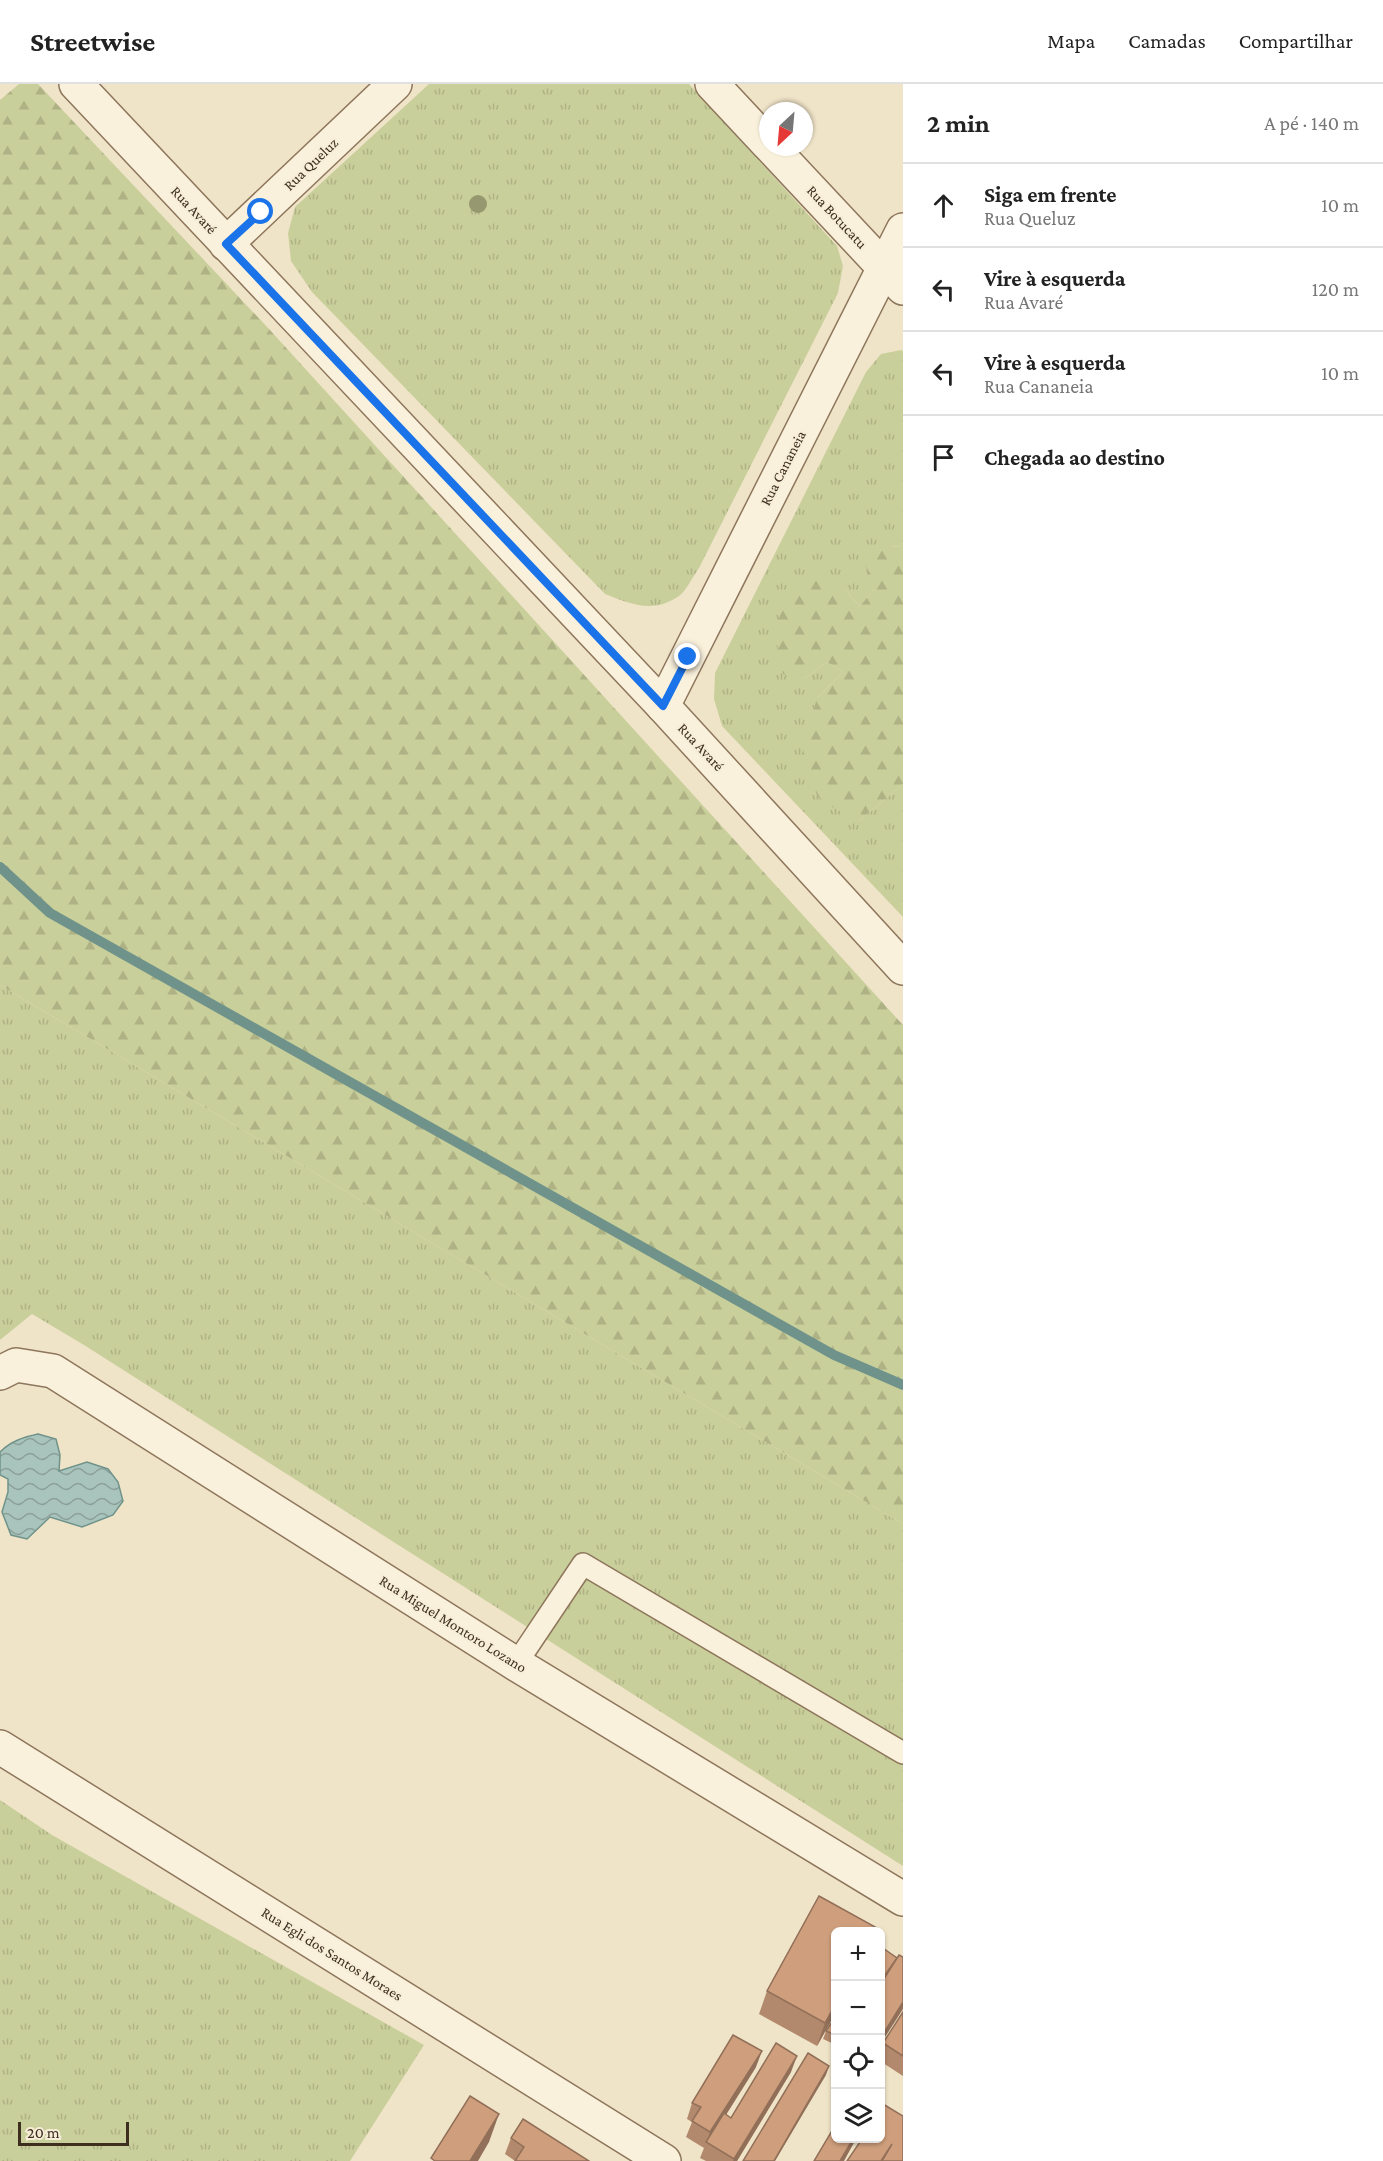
<!DOCTYPE html>
<html lang="pt">
<head>
<meta charset="utf-8">
<style>
	:root { --surface:#fff; --page:#f2f2f2; --text:#222; --muted:#767676; --line:#e0e0e0 }
	body { margin:0; font-family:"Crimson Pro",serif; background:var(--page); color:var(--text) }
	.controls { position:absolute; right:18px; bottom:18px; display:grid; overflow:hidden; border-radius:9px; box-shadow:0 2px 4px #0004 }
	.controls button { width:54px; height:54px; display:grid; place-items:center; padding:0; border:0; border-bottom:2px solid var(--line); background:var(--surface); color:var(--text); font:30px sans-serif }
	.compass { position:absolute; left:759px; top:18px; width:54px; height:54px; border-radius:50%; background:var(--surface); box-shadow:0 2px 4px #0004; rotate:206deg }
	.scale { position:absolute; left:18px; bottom:15px; width:111px; box-sizing:border-box; padding-left:6px; border:3px solid #3d2e20; border-top:0; font-size:16px; line-height:21px; white-space:nowrap; color:#3d2e20; -webkit-text-stroke:4px #f7eed8; paint-order:stroke }
	.stop { position:absolute; width:18px; height:18px; margin:-14px; border:4px solid #1a73e8; border-radius:50%; background:#fff }
	.stop.end { background:#1a73e8; border-color:#fff; box-shadow:0 2px 6px #0008 }
	.list { margin:0; padding:0; list-style:none }
	h2 { display:flex; justify-content:space-between; align-items:center; height:78px; margin:0; padding:0 24px; font-size:26px }
	h2 small { font-size:20px; font-weight:400; color:var(--muted) }
	.list li { display:grid; grid-template-columns:39px 1fr auto; gap:18px; align-items:center; box-sizing:border-box; height:84px; padding:0 24px; border-top:2px solid var(--line) }
	.list b { display:block; font-size:22px; white-space:nowrap }
	.list p { margin:0; font-size:20px; white-space:nowrap; color:var(--muted) }
	.list em { font-size:20px; font-style:normal; color:var(--muted) }
	.icon { flex:none; width:33px; height:33px; fill:none; stroke:currentColor; stroke-width:2; stroke-linecap:round; stroke-linejoin:round }
	.map { position:relative; flex:none; width:903px; height:2077px; overflow:hidden }
	header { display:flex; align-items:center; gap:36px; box-sizing:border-box; height:84px; padding:0 30px; background:var(--surface); border-bottom:2px solid var(--line) }
	header strong { font-size:28px }
	nav { display:flex; gap:33px; margin-inline-start:auto; font-size:21px }
	main { display:flex }
	aside { flex:1; background:var(--surface) }
	.map>svg:first-child { display:block }
	.grass { fill:url(#grass-tufts) }
	.forest { fill:url(#forest-firs) }
	.water { fill:url(#water-waves); stroke:#6f938a; stroke-width:1.5 }
	.lines { fill:none; stroke-linecap:round; stroke-linejoin:round }
	.stream { stroke:#6f938a; stroke-width:10 }
	.service-casing { stroke:#8d765c; stroke-width:24 }
	.minor-casing { stroke:#8d765c; stroke-width:36 }
	.service { stroke:#faf1dc; stroke-width:21 }
	.minor { stroke:#faf1dc; stroke-width:33 }
	.tree { fill:#96986f }
	.wall { fill:#b2896c }
	.shaded-wall { fill:#916f58 }
	.building { fill:#cf9f7d; stroke:#916f58; stroke-width:1.5 }
	.route { stroke:#1a73e8; stroke-width:8 }
	.labels { text-anchor:middle; stroke-width:4.5; stroke-linejoin:round; paint-order:stroke }
	.street-label { font-size:15px; fill:#3d2e20; stroke:#f7eed8 }
</style>
</head>
<body>
<header>
<strong>Streetwise</strong>
<nav><a>Mapa</a><a>Camadas</a><a>Compartilhar</a></nav>
</header>
<main>
<div class="map">
<svg width="903" height="2077" viewBox="0 0 903 2077">
	<defs>
		<pattern id="grass-tufts" width="24" height="20" patternUnits="userSpaceOnUse" patternTransform="scale(1.5)"><rect width="24" height="20" fill="#c9cf9b"/><path d="M3 7l-1-3M5 7V3M7 7l1-3M15 17l-1-3M17 17v-4M19 17l1-3" fill="none" stroke="#aeb285"/></pattern>
		<pattern id="forest-firs" width="22" height="20" patternUnits="userSpaceOnUse" patternTransform="scale(1.5)"><rect width="22" height="20" fill="#c9cf9b"/><path d="M5 1l3.5 6h-7zM16 11l3.5 6h-7z" fill="#aeb285"/></pattern>
		<pattern id="water-waves" width="16" height="10" patternUnits="userSpaceOnUse" patternTransform="scale(1.5)"><rect width="16" height="10" fill="#a9c4bc"/><path d="M0 5q4-4 8 0t8 0" fill="none" stroke="#8ba098"/></pattern>
	</defs>
	<rect width="100%" height="100%" fill="#f0e4c8"/>
	<g class="grass">
		<path d="M 429,0 L 689,0 L 837,162 L 843,182 L 838,209 L 699,484 C 693,492 687,506 679,512 C 653,530 631,520 605,510 L 312,208 L 291,177 L 288,149 L 295,123 Z"/>
		<path d="M 901,266 L 903,267 L 903,463 L 890,462 L 874,505 L 860,522 L 843,504 L 804,595 L 827,578 L 843,588 L 817,614 L 859,737 L 903,700 L 903,833 L 722,642 L 714,615 L 715,589 L 866,288 L 881,270 Z"/>
		<path d="M 0,901 L 903,1440 L 903,1782 L 84,1261 L 32,1230 L 0,1256 Z"/>
		<path d="M 0,1716 L 52,1751 L 424,1961 L 350,2077 L 0,2077 Z"/>
	</g>
	<g class="forest">
		<path d="M 19,0 L 38,0 L 269,245 L 903,941 L 903,1440 L 0,901 L 0,16 Z"/>
		<path d="M 890,462 L 903,463 L 903,700 L 859,737 L 821,717 L 801,683 L 805,656 L 817,614 L 843,588 L 827,578 L 804,595 L 783,590 L 775,550 L 783,518 L 803,491 L 819,489 L 843,504 L 860,522 L 874,505 L 864,477 Z"/>
	</g>
	<path class="water" d="M 38,1350 L 56,1355 L 60,1371 L 59,1387 L 87,1378 L 108,1385 L 118,1398 L 123,1417 L 113,1431 L 82,1443 L 50,1433 L 27,1455 L 11,1451 L 2,1428 L 8,1408 L 8,1395 L 0,1391 L 0,1368 C 11,1357 24,1353 38,1350 Z"/>
	<g class="lines">
		<path class="stream" d="M 0,783 L 50,829 L 834,1271 L 903,1301"/>
		<g class="service-casing">
			<path id="service" d="M 516,1580 L 583,1480 L 903,1669"/>
		</g>
		<g class="minor-casing">
			<g id="minor">
				<path d="M 76,0 L 663,622 L 903,884"/>
				<path d="M 712,0 L 768,60"/>
				<path d="M 771,63 L 903,204"/>
				<path d="M 226,160 L 395,0"/>
				<path d="M 663,622 L 903,146"/>
				<path d="M 0,1289 L 16,1281 L 53,1287 L 516,1580 L 903,1815"/>
				<path d="M 0,1663 L 664,2077"/>
			</g>
		</g>
		<use href="#service" class="service"/>
		<use href="#minor" class="minor"/>
	</g>
	<circle class="tree" cx="478" cy="120" r="9"/>
	<g class="wall">
		<path d="M 819,1812 L 877,1844 L 876,1848 L 836,1848 L 836,1928 L 817,1962 L 759,1930 L 767,1907 Z"/>
		<path d="M 903,1928 L 903,1992 L 880,1977 L 880,1966 L 883,1959 Z"/>
		<path d="M 836,1932 L 836,1961 L 823,1955 L 826,1947 Z"/>
		<path d="M 756,1983 L 726,2031 L 731,2034 L 791,1988 L 737,2077 L 706,2077 L 700,2074 L 704,2064 L 686,2053 L 692,2038 L 687,2035 L 692,2019 Z"/>
		<path d="M 511,2054 L 589,2077 L 515,2077 L 505,2070 Z"/>
	</g>
	<g class="shaded-wall">
		<path d="M 903,1918 L 903,1925 L 880,1961 L 880,1955 Z"/>
		<path d="M 836,1920 L 836,1928 L 817,1962 L 825,1939 Z"/>
		<path d="M 762,1967 L 756,1983 L 708,2059 L 707,2058 L 710,2048 Z"/>
		<path d="M 797,1972 L 791,1988 L 737,2077 L 733,2077 Z"/>
		<path d="M 829,1982 L 826,1991 L 775,2077 L 774,2077 Z"/>
		<path d="M 499,2030 L 489,2058 L 478,2077 L 470,2077 Z"/>
		<path d="M 853,2055 L 856,2055 L 844,2077 L 840,2077 Z"/>
	</g>
	<g class="building">
		<path d="M 819,1812 L 877,1844 L 875,1848 L 836,1848 L 836,1920 L 825,1939 L 767,1907 Z"/>
		<path d="M 880,1862 L 897,1874 L 880,1898 Z"/>
		<path d="M 899,1871 L 903,1873 L 903,1918 L 880,1955 L 880,1901 Z"/>
		<path d="M 903,1928 L 903,1972 L 883,1959 Z"/>
		<path d="M 836,1932 L 836,1951 L 826,1947 Z"/>
		<path d="M 733,1951 L 762,1967 L 710,2048 L 692,2037 L 701,2023 L 692,2019 Z"/>
		<path d="M 776,1959 L 797,1972 L 734,2075 L 706,2058 L 724,2029 L 731,2034 Z"/>
		<path d="M 808,1969 L 829,1982 L 774,2077 L 743,2077 Z"/>
		<path d="M 470,2012 L 499,2030 L 470,2077 L 435,2077 L 431,2074 Z"/>
		<path d="M 883,2020 L 903,2032 L 903,2077 L 882,2077 L 892,2060 L 881,2077 L 847,2077 L 862,2055 L 880,2055 L 880,2024 Z"/>
		<path d="M 523,2035 L 589,2077 L 515,2077 L 524,2063 L 511,2054 Z"/>
		<path d="M 836,2040 L 836,2055 L 853,2055 L 840,2077 L 814,2077 Z"/>
	</g>
	<g class="lines">
		<path class="route" d="M 261,128 L 226,160 L 663,622 L 688,573"/>
	</g>
	<g class="labels">
		<g class="street-label">
			<text transform="translate(311 80) rotate(-44)" y="5">Rua Queluz</text>
			<text transform="translate(194 126) rotate(47)" y="5">Rua Avaré</text>
			<text transform="translate(837 133) rotate(47)" y="5">Rua Botucatu</text>
			<text transform="translate(783 384) rotate(-63)" y="5">Rua Cananeia</text>
			<text transform="translate(701 663) rotate(47)" y="5">Rua Avaré</text>
			<text transform="translate(453 1540) rotate(32)" y="5">Rua Miguel Montoro Lozano</text>
			<text transform="translate(332 1870) rotate(32)" y="5">Rua Egli dos Santos Moraes</text>
		</g>
	</g>
</svg>
<div class="controls">
<button>+</button>
<button>−</button>
<button><svg class="icon" aria-label="locate" viewBox="0 0 24 24"><circle cx="12" cy="12" r="6"/><path d="M12 2v4M12 18v4M2 12h4M18 12h4"/></svg></button>
<button><svg class="icon" aria-label="layers" viewBox="0 0 24 24"><path d="M12 4l9 5-9 5-9-5zM3 14l9 5 9-5"/></svg></button>
</div>
<svg class="compass" viewBox="-18 -18 36 36"><path d="M0-13l5 13h-10z" fill="#e53935"/><path d="M0 13l5-13h-10z" fill="#767676"/></svg>
<div class="scale">20 m</div>
<div class="stop" style="left:261px;top:128px"></div>
<div class="stop end" style="left:688px;top:573px"></div>
</div>
<aside>
<h2>2 min<small>A pé · 140 m</small></h2>
<ul class="list">
<li><svg class="icon" aria-label="ahead" viewBox="0 0 24 24"><path d="M12 20V5M6 11l6-6 6 6"/></svg><div><b>Siga em frente</b><p>Rua Queluz</p></div><em>10 m</em></li>
<li><svg class="icon" aria-label="left" viewBox="0 0 24 24"><path d="M17 20v-9H6M10 6l-5 5 5 5"/></svg><div><b>Vire à esquerda</b><p>Rua Avaré</p></div><em>120 m</em></li>
<li><svg class="icon" aria-label="left" viewBox="0 0 24 24"><path d="M17 20v-9H6M10 6l-5 5 5 5"/></svg><div><b>Vire à esquerda</b><p>Rua Cananeia</p></div><em>10 m</em></li>
<li><svg class="icon" aria-label="arrive" viewBox="0 0 24 24"><path d="M6 21V4h12l-3 4 3 4H6"/></svg><div><b>Chegada ao destino</b></div></li>
</ul>
</aside>
</main>
</body>
</html>
